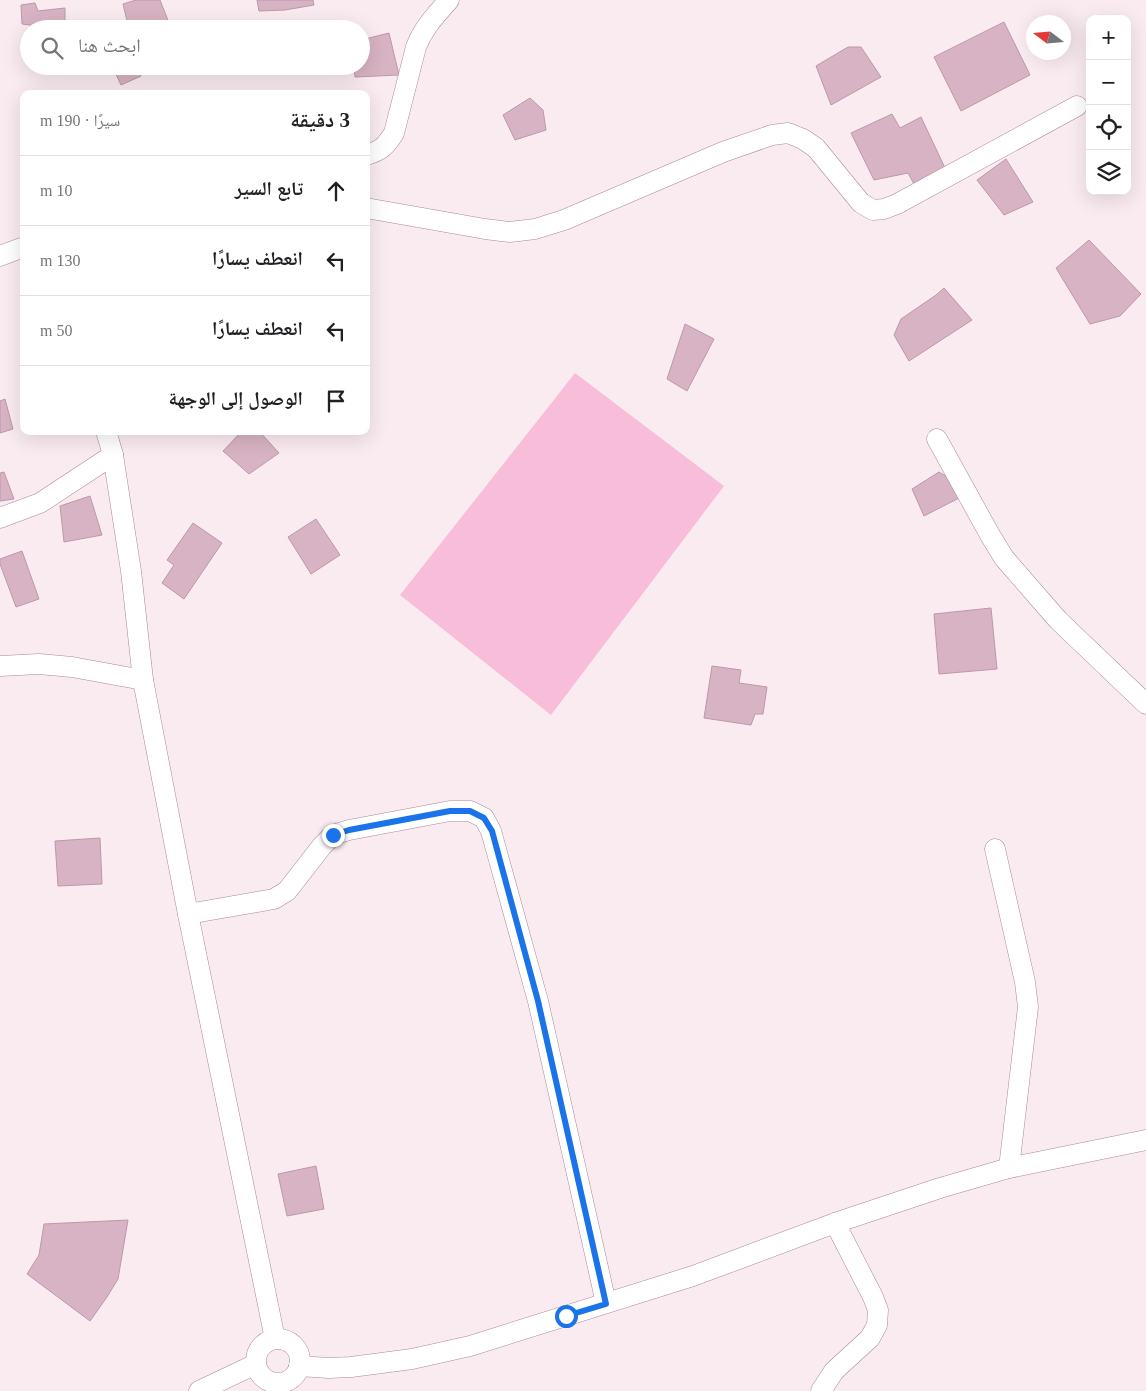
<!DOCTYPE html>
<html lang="ar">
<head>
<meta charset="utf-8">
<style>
	:root { --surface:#fff; --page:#f2f2f2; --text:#202124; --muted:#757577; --line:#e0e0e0 }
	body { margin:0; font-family:"Times New Roman","Noto Naskh Arabic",serif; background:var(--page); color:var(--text); direction:rtl }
	.controls { position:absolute; right:15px; top:15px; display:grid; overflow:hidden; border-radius:10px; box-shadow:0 5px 20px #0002 }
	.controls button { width:45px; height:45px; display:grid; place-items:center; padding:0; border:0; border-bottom:1px solid var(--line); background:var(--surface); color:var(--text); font:25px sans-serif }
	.compass { position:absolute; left:1026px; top:15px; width:45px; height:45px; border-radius:50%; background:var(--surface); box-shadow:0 5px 20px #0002; rotate:286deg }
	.stop { position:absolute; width:15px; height:15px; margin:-11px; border:4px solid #1a73e8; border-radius:50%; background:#fff }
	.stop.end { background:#1a73e8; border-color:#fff; box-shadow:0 1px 5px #0008 }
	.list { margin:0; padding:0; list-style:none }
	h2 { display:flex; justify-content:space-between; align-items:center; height:65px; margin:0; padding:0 20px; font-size:21px }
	h2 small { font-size:16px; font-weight:400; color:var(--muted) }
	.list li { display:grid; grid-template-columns:32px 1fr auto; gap:15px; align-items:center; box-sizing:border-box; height:70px; padding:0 20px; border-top:1px solid var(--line) }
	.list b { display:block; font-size:19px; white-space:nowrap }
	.list em { font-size:16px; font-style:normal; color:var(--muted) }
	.icon { flex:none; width:28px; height:28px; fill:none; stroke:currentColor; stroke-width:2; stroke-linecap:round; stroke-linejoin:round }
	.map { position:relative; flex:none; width:1146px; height:1391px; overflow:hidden; direction:ltr }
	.search { position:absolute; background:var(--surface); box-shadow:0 5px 20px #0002; left:20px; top:20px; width:350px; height:55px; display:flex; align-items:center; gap:12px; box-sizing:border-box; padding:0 18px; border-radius:28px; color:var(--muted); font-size:19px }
	.panel { position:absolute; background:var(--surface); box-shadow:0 5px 20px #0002; left:20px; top:90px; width:350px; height:345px; border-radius:10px; direction:rtl }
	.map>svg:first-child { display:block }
	.green { fill:#f8bdd8 }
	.building { fill:#d8b3c3; stroke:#bc98a8 }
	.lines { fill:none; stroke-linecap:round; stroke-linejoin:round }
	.minor-casing { stroke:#ab8898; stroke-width:21 }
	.minor { stroke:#fff; stroke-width:20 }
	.route { stroke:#1a73e8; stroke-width:6 }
</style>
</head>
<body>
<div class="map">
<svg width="1146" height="1391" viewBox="0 0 1146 1391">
	<rect width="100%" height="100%" fill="#faebf1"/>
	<path class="green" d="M 575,373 L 724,486 L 551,715 L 400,595 Z"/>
	<g class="building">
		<path d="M 136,0 L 160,0 L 171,28 L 138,29 L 137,26 L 128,25 L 123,4 Z"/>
		<path d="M 257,0 L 313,0 L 314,5 L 285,10 L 259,11 Z"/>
		<path d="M 35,3 L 38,11 L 65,8 L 65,28 L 45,27 L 22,24 L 21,5 Z"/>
		<path d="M 103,21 L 117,29 L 88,29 Z"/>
		<path d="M 1004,22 L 1030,75 L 961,111 L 934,57 Z"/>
		<path d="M 389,33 L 399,75 L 355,77 L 354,66 L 361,66 L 361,40 Z"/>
		<path d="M 848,47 L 861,47 L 881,77 L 831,105 L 816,66 Z"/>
		<path d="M 123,66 L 136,66 L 141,76 L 121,85 L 114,70 Z"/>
		<path d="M 530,98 L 543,110 L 546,130 L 515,140 L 503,115 Z"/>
		<path d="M 892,114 L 900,128 L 921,117 L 945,168 L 915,186 L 908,173 L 874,180 L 851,133 Z"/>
		<path d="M 1006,159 L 1033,202 L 1004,215 L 977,180 Z"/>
		<path d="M 1089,240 L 1141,294 L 1120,316 L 1090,324 L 1056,268 Z"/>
		<path d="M 944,288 L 972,320 L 909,361 L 894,335 L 901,319 L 936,295 Z"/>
		<path d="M 685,324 L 714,339 L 687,391 L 667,379 Z"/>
		<path d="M 5,399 L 13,429 L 0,433 L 0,401 Z"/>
		<path d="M 242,431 L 259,431 L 279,453 L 249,474 L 223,451 Z"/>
		<path d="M 4,472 L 14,499 L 0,501 L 0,473 Z"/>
		<path d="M 939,472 L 949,478 L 961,497 L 924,516 L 912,489 Z"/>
		<path d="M 90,496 L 102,535 L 64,542 L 60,506 Z"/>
		<path d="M 316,519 L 340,555 L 311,574 L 288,537 Z"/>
		<path d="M 193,523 L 222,543 L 184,599 L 162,583 L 174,565 L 167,560 Z"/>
		<path d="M 22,551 L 39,599 L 16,607 L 0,564 L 0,559 Z"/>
		<path d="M 991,608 L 997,669 L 939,674 L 934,614 Z"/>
		<path d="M 712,666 L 741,670 L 739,683 L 767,687 L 763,714 L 755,714 L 751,725 L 704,718 Z"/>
		<path d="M 100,838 L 102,884 L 58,886 L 55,841 Z"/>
		<path d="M 316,1166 L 324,1209 L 287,1216 L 278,1174 Z"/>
		<path d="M 128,1220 L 118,1279 L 107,1297 L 90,1321 L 27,1274 L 39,1255 L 44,1224 Z"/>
	</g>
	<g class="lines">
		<g class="minor-casing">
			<g id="minor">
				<path d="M 366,155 C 381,151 386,146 394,133 L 416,47 C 423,28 436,15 449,0"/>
				<path d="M 366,208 L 485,229 L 510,232 L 535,229 L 564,220 L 723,152 L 772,135 L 788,133 L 803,139 L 816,148 L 861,203 L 873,210 L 884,209 L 897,204 L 1077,106"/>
				<path d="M 0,256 L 24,247"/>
				<path d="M 106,431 L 113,455 L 131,571 L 143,680 L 188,914 L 275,1339"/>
				<path d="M 937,439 L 990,535 L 1004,558 L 1058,620 L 1146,704"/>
				<path d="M 0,518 L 40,503 L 113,455"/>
				<path d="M 0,666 L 39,664 L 72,667 L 143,680"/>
				<path d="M 995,849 L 1025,982 L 1028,1007 L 1009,1168"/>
				<path d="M 188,914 L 274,899 L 287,891 L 322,846 L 333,835 L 349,830 L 450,811 L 470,811 L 484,818 L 491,831 L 538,1001 L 606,1303"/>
				<circle cx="278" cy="1361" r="22"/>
				<path d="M 299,1366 L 329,1368 L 351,1367 L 412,1359 L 470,1346 L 693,1276 L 835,1223 L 940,1188 L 1009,1168 L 1146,1140"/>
				<path d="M 199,1391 L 256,1364"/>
				<path d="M 821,1391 L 834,1371 L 870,1338 L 877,1325 L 878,1310 L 873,1297 L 835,1223"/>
			</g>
		</g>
		<use href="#minor" class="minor"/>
	</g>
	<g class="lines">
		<path class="route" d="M 333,835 L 349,830 L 450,811 L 470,811 L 484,818 L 492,831 L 538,1001 L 606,1304 L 566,1316"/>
	</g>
</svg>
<div class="controls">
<button>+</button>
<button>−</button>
<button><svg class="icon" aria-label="locate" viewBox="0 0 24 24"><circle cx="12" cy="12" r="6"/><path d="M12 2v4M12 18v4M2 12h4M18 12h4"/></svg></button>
<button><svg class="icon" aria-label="layers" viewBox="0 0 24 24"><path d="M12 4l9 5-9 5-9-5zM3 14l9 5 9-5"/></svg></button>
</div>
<svg class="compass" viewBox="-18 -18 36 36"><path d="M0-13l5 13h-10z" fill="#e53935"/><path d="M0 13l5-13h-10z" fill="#757577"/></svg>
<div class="stop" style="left:566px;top:1316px"></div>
<div class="stop end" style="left:333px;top:835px"></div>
<div class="search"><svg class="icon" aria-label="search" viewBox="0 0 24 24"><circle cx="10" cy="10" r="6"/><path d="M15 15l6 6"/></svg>ابحث هنا</div>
<section class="panel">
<h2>3 دقيقة<small>سيرًا · 190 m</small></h2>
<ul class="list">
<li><svg class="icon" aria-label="ahead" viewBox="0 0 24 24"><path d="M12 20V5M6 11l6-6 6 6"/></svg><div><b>تابع السير</b></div><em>10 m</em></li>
<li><svg class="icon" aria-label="left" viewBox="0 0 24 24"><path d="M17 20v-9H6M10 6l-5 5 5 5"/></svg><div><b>انعطف يسارًا</b></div><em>130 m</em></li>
<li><svg class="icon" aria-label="left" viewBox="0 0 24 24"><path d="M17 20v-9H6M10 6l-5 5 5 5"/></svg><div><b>انعطف يسارًا</b></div><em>50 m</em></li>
<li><svg class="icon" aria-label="arrive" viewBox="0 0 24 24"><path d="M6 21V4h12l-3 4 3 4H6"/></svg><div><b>الوصول إلى الوجهة</b></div></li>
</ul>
</section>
</div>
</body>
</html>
